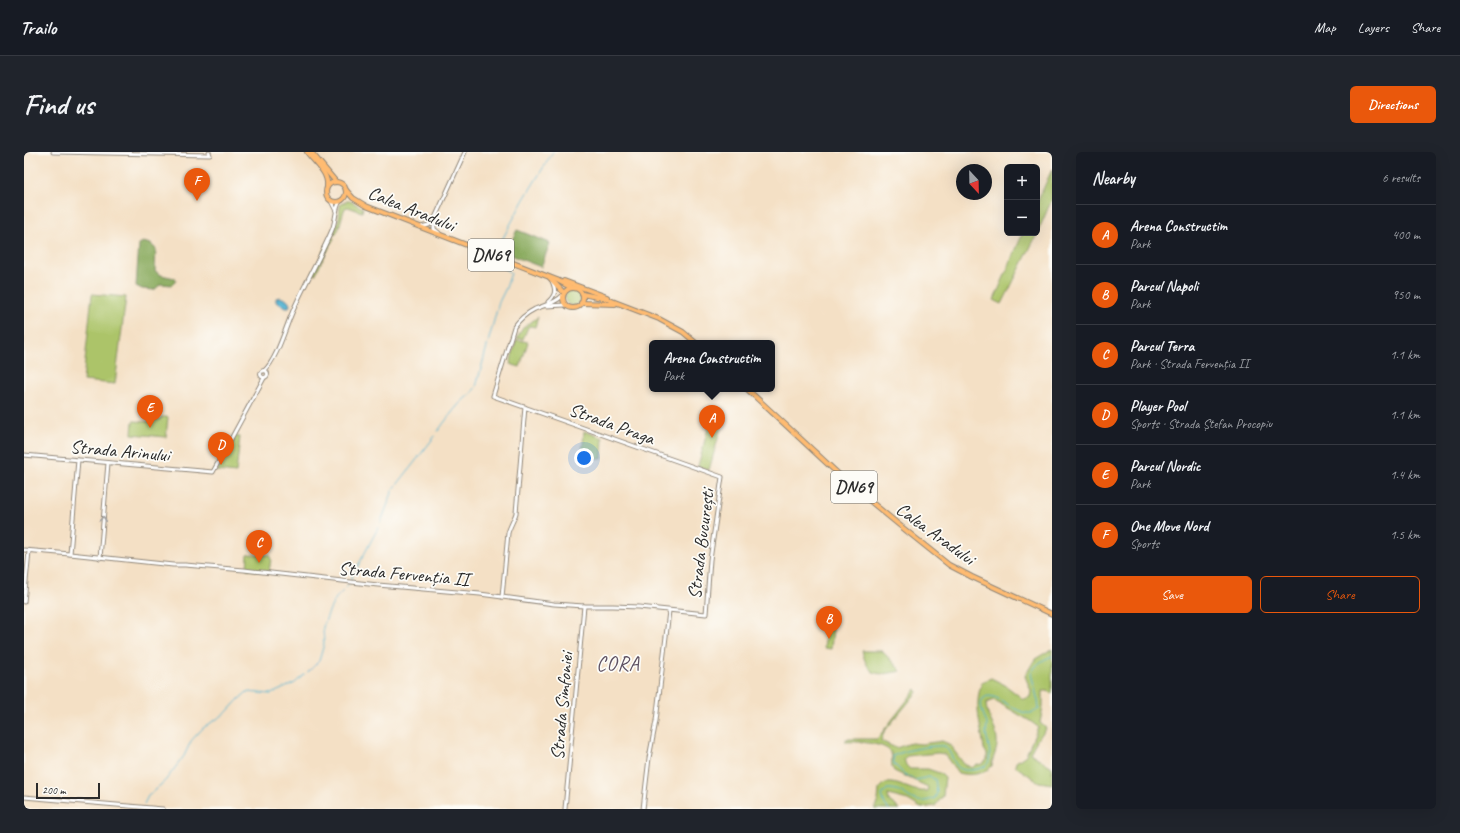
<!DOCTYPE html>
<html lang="en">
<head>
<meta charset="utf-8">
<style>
	:root { --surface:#171b24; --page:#20242c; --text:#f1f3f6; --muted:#9ea1a6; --line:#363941; --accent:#ea580c }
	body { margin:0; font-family:Caveat,sans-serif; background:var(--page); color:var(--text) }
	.controls { position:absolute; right:12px; top:12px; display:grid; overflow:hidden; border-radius:6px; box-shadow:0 4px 16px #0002 }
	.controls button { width:36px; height:36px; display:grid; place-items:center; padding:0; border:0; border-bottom:1px solid var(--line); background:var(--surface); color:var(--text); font:20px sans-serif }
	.compass { position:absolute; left:932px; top:12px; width:36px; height:36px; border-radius:50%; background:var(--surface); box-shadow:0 4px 16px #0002; rotate:158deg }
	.scale { position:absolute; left:12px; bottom:10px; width:64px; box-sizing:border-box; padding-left:4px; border:2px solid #2b2b2b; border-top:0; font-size:11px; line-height:14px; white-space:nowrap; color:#2b2b2b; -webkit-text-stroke:3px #fdfcf7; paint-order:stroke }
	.you { position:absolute; left:560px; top:306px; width:14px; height:14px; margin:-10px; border:3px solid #fff; border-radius:50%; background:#1a73e8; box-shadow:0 0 0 6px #1a73e833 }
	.badge { display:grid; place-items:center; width:26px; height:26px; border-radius:50%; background:var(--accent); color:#fff; font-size:13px; font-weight:700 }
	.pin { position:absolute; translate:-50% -33px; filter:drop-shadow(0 1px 2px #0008) }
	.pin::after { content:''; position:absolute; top:21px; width:14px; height:12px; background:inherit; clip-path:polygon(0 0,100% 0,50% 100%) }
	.popup { position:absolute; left:625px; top:188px; width:126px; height:52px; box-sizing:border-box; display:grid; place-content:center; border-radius:6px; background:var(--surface); filter:drop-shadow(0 1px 3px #0005); font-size:13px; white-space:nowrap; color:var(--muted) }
	.popup b { font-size:15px; color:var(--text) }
	.popup::after { content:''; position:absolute; left:50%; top:100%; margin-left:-8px; border:8px solid transparent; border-top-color:var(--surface) }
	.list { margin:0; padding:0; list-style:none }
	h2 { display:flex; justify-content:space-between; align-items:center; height:52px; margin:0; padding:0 16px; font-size:17px }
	h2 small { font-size:13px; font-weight:400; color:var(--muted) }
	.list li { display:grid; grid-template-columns:26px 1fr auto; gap:12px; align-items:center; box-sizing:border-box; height:60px; padding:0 16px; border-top:1px solid var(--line) }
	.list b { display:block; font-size:15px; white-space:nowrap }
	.list p { margin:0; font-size:13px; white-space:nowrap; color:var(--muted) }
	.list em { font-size:13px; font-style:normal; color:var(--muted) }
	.actions { display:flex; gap:8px; padding:12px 16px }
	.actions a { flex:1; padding:9px 0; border:1px solid var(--accent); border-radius:6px; text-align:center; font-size:14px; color:var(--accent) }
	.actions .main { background:var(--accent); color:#fff }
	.map { position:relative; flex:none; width:1028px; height:657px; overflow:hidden; border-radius:6px }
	header { display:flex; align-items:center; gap:24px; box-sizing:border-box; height:56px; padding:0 20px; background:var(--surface); border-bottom:1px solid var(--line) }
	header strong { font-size:19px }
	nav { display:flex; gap:22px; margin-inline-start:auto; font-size:14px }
	.intro { display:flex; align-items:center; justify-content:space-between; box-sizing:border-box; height:96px; padding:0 24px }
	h1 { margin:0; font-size:28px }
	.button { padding:10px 18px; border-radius:6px; background:var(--accent); color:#fff; font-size:14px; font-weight:700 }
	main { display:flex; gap:24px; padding:0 24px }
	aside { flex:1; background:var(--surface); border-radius:6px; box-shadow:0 4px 16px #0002 }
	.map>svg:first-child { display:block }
	.green { fill:#acc469; stroke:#6c784a }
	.forest { fill:#89aa5d; stroke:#5a6a44 }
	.water { fill:#51b1d0; stroke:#3e6e7e }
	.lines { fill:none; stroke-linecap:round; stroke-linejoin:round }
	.stream { stroke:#51b1d0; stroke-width:1 }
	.tertiary-casing { stroke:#908678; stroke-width:5 }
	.primary-casing { stroke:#908678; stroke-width:6 }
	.tertiary { stroke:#fff; stroke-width:3 }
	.primary { stroke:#ffbb71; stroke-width:4 }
	.oneway { stroke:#a0a0a0 }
	.labels { text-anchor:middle; stroke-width:3.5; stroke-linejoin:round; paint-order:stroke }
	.shield { fill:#fdfcf7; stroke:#6a6a68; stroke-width:1 }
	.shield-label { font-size:18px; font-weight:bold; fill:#2b2b2b }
	.street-label { font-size:19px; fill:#2b2b2b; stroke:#fdfcf7 }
	.neighbourhood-label { font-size:20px; letter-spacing:1px; fill:#5e5162; stroke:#fdfcf7 }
</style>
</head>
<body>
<header>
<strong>Trailo</strong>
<nav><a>Map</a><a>Layers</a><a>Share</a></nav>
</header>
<div class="intro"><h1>Find us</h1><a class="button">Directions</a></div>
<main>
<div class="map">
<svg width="1028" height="657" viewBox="0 0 1028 657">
	<rect width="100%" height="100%" fill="#fdfcf7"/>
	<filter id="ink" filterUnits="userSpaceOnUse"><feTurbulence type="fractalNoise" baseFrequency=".025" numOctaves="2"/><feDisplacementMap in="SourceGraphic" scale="8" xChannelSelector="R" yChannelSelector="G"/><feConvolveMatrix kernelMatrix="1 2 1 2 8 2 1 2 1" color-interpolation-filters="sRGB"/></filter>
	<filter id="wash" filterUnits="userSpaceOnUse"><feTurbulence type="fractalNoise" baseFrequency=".012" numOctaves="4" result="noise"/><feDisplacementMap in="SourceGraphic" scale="16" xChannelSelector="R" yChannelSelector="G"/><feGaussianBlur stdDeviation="0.9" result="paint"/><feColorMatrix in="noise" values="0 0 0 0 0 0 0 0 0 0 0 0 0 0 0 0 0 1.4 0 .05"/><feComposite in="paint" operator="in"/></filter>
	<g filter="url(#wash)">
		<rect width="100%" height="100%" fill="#f4e0c5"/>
		<g class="green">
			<path d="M 1028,17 L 1028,47 L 1013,82 L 978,152 L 970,148 L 999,81 L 1013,81 L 1013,51 Z"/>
			<path d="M 322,49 L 326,49 L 339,56 L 338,60 L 324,55 L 321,56 C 317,65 317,74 311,83 L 309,82 L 315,66 L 316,53 Z"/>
			<path d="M 307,85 L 310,86 L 291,123 L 289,121 Z"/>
			<circle cx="549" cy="146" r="8"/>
			<path d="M 68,142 L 102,145 L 91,232 L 59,229 Z"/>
			<path d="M 514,165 L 511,175 L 506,174 L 504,175 L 499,187 L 493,186 L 499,176 Z"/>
			<path d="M 494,188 L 504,190 L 496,215 L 486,212 L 492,189 Z"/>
			<path d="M 689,258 L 701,262 L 685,318 L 674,314 Z"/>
			<path d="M 137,265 L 144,265 L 142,285 L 108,282 L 109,269 L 127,270 L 130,267 L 137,267 Z"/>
			<path d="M 560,279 L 579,286 L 578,307 L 558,305 Z"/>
			<path d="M 211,284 L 216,285 L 212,321 L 193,319 L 203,300 L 206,301 L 207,290 L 210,290 Z"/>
			<path d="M 224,402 L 245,403 L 247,407 L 245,420 L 223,417 Z"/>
			<path d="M 804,477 L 809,477 L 807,497 L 800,496 L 802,478 Z"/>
			<path d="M 1028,497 L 1028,542 L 1023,539 L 1019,539 L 1019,554 L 1016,571 L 1022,576 L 1021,579 L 1014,586 L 1006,601 L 1028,615 L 1028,632 L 1015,630 L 991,614 L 992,610 L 1002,603 L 1014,575 L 1006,569 L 970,548 L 962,551 C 962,565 973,575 973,589 C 974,598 968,606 968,614 C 960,623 945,624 934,621 L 920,602 L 914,601 L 883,604 L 880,607 L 882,613 L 886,617 L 904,617 L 918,622 L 921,625 L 919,644 L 911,654 L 897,656 L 884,648 L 864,643 L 865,649 L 876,657 L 850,657 L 854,649 L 855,637 L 861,631 C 876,629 888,641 903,639 L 904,635 L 870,619 C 866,613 869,608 867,601 C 863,591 831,589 822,590 L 822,587 L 853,587 L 892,537 L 893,540 L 860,580 L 857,589 L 872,596 L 887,591 L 898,592 L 918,589 L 925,592 L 940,612 L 948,616 L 951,613 L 958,612 L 963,608 L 963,602 L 960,597 C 957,572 949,555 958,530 L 967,526 L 981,533 L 999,547 L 1006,545 L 1007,539 L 1001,524 L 1011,507 Z"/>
			<path d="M 838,499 L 858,499 L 877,519 C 855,523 845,527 838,499 Z"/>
		</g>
		<g class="forest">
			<path d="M 493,78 L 526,91 L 517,115 L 481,101 Z"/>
			<path d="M 119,90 L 127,92 L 132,97 L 131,119 L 137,123 L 151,126 L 152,129 L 148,133 L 137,132 L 130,138 L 118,137 L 112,134 L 115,92 Z"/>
		</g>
		<path class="water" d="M 256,145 C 261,147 264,147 266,153 L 265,155 L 261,155 L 252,150 L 252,146 Z"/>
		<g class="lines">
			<g class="stream">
				<path d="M 472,99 L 500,47 L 529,0"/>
				<path d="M 414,279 C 421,269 428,260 436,251 C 442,245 448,242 452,235 L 475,150 L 482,136 L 487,121 L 478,115 L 467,112 L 468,107"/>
				<path d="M 357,370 L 369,338 L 411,284"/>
				<path d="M 327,427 L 354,376"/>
				<path d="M 284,520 L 295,509 L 300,492 L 299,475 L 306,457 L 312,446 L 322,436 L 325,432"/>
				<path d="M 120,652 L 124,644 L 141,629 L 160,604 L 167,589 L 179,576 L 202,561 L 214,548 L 223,540 L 247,542 L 271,531 L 280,523"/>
				<path d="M 865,657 L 861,653 L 858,643 L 863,637 C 886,636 884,657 911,646 L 913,641 L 911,627 L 905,625 L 892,628 L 880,622 L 870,612 L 869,604 C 880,598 908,593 921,594 C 934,610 928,622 954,617 C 973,613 964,594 962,581 C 962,578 963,575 963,572 C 961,565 953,551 960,546 C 972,535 1000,575 1015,556 L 1014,549 L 1007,522 C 1011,512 1019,508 1028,504"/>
			</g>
		</g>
	</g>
	<g filter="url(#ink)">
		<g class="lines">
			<g class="tertiary-casing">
				<g id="tertiary">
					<path d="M 29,0 L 186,3 L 185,0"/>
					<path d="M 307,49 L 312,59"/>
					<path d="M 410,69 L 410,77 L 415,81"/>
					<path d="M 397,75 L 405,73 L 410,68 L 441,0"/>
					<path d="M 524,150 C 532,143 532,138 528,129"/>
					<path d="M 522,154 L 541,153"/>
					<circle cx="240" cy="222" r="3.5"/>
					<path d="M 240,219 C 253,207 261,177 268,161 C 280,133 296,106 308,78 C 312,69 311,57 316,49"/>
					<path d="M 0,303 L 189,320 L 240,226"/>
					<path d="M 0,398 L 46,402 L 149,413 L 161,413 L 220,418 L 354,433 L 456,442 L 530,452 L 560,454 L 589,454 L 615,455 L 682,462 L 686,408 L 698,325 L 469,244 L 490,175 C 495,168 503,161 511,157 C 521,153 532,151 539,143"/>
					<path d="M 46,402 L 54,308"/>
					<path d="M 76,406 L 84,311"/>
					<path d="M 478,445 L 484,381 C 486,374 490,368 492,361 L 501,255"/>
					<path d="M 0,450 L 5,399"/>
					<path d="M 0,645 L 139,657"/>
					<path d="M 541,657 L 560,454"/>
					<path d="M 619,657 L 625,606 L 632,569 L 645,459"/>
				</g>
			</g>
			<g class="primary-casing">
				<g id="primary">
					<path d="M 283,0 C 291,11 305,21 303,35"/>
					<path d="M 287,0 L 312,30"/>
					<circle cx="312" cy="40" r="10"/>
					<path d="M 322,38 L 329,46 L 342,54 L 533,128 L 548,136"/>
					<path d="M 526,126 L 540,141"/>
					<path d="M 540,129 L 583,145"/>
					<circle cx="549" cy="146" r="10"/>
					<path d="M 558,142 L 583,147 L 635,167 L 659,180 L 672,191"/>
					<path d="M 557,151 L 591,152"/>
					<path d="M 723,237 L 823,330 L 874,372 L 925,413 L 948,425 L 1028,462"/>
				</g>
			</g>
			<use href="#tertiary" class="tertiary"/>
			<use href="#primary" class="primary"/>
		</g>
		<defs><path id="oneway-chevron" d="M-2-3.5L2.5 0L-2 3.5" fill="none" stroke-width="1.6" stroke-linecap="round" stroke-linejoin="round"/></defs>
		<use class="oneway" href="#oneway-chevron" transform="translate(79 367) rotate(-85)"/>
	</g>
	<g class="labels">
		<g class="shield">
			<rect x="444" y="87" width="46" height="32" rx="3"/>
			<rect x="807" y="319" width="46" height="32" rx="3"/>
		</g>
		<g class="shield-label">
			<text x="467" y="109">DN69</text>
			<text x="830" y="341">DN69</text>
		</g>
		<g class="street-label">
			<text transform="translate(388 56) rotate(22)" y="7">Calea Aradului</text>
			<text transform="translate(588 271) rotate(20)" y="7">Strada Praga</text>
			<text transform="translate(96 298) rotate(5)" y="7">Strada Arinului</text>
			<text transform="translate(912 381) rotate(36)" y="7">Calea Aradului</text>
			<text transform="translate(676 392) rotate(-83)" y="7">Strada București</text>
			<text transform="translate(380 421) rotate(5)" y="7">Strada Fervenția II</text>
			<text transform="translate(537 554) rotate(-85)" y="7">Strada Simfoniei</text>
		</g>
		<g class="neighbourhood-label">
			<text x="594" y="518">CORA</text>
		</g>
	</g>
</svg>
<div class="controls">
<button>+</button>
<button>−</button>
</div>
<svg class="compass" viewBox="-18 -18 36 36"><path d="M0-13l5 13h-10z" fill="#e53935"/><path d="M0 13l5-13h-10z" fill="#9ea1a6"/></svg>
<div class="scale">200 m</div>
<div class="you"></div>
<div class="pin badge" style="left:688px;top:286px">A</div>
<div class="popup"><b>Arena Constructim</b>Park</div>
<div class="pin badge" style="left:805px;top:487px">B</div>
<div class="pin badge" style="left:235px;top:411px">C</div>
<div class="pin badge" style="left:197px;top:313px">D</div>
<div class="pin badge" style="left:126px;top:276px">E</div>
<div class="pin badge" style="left:173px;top:49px">F</div>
</div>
<aside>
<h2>Nearby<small>6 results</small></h2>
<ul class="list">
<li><span class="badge">A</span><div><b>Arena Constructim</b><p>Park</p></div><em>400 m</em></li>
<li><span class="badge">B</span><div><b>Parcul Napoli</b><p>Park</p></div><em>950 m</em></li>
<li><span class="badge">C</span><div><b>Parcul Terra</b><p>Park · Strada Fervenția II</p></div><em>1.1 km</em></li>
<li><span class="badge">D</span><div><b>Player Pool</b><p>Sports · Strada Ștefan Procopiu</p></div><em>1.1 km</em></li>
<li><span class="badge">E</span><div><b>Parcul Nordic</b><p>Park</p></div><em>1.4 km</em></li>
<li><span class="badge">F</span><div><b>One Move Nord</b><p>Sports</p></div><em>1.5 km</em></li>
</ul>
<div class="actions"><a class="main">Save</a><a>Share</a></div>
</aside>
</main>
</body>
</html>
